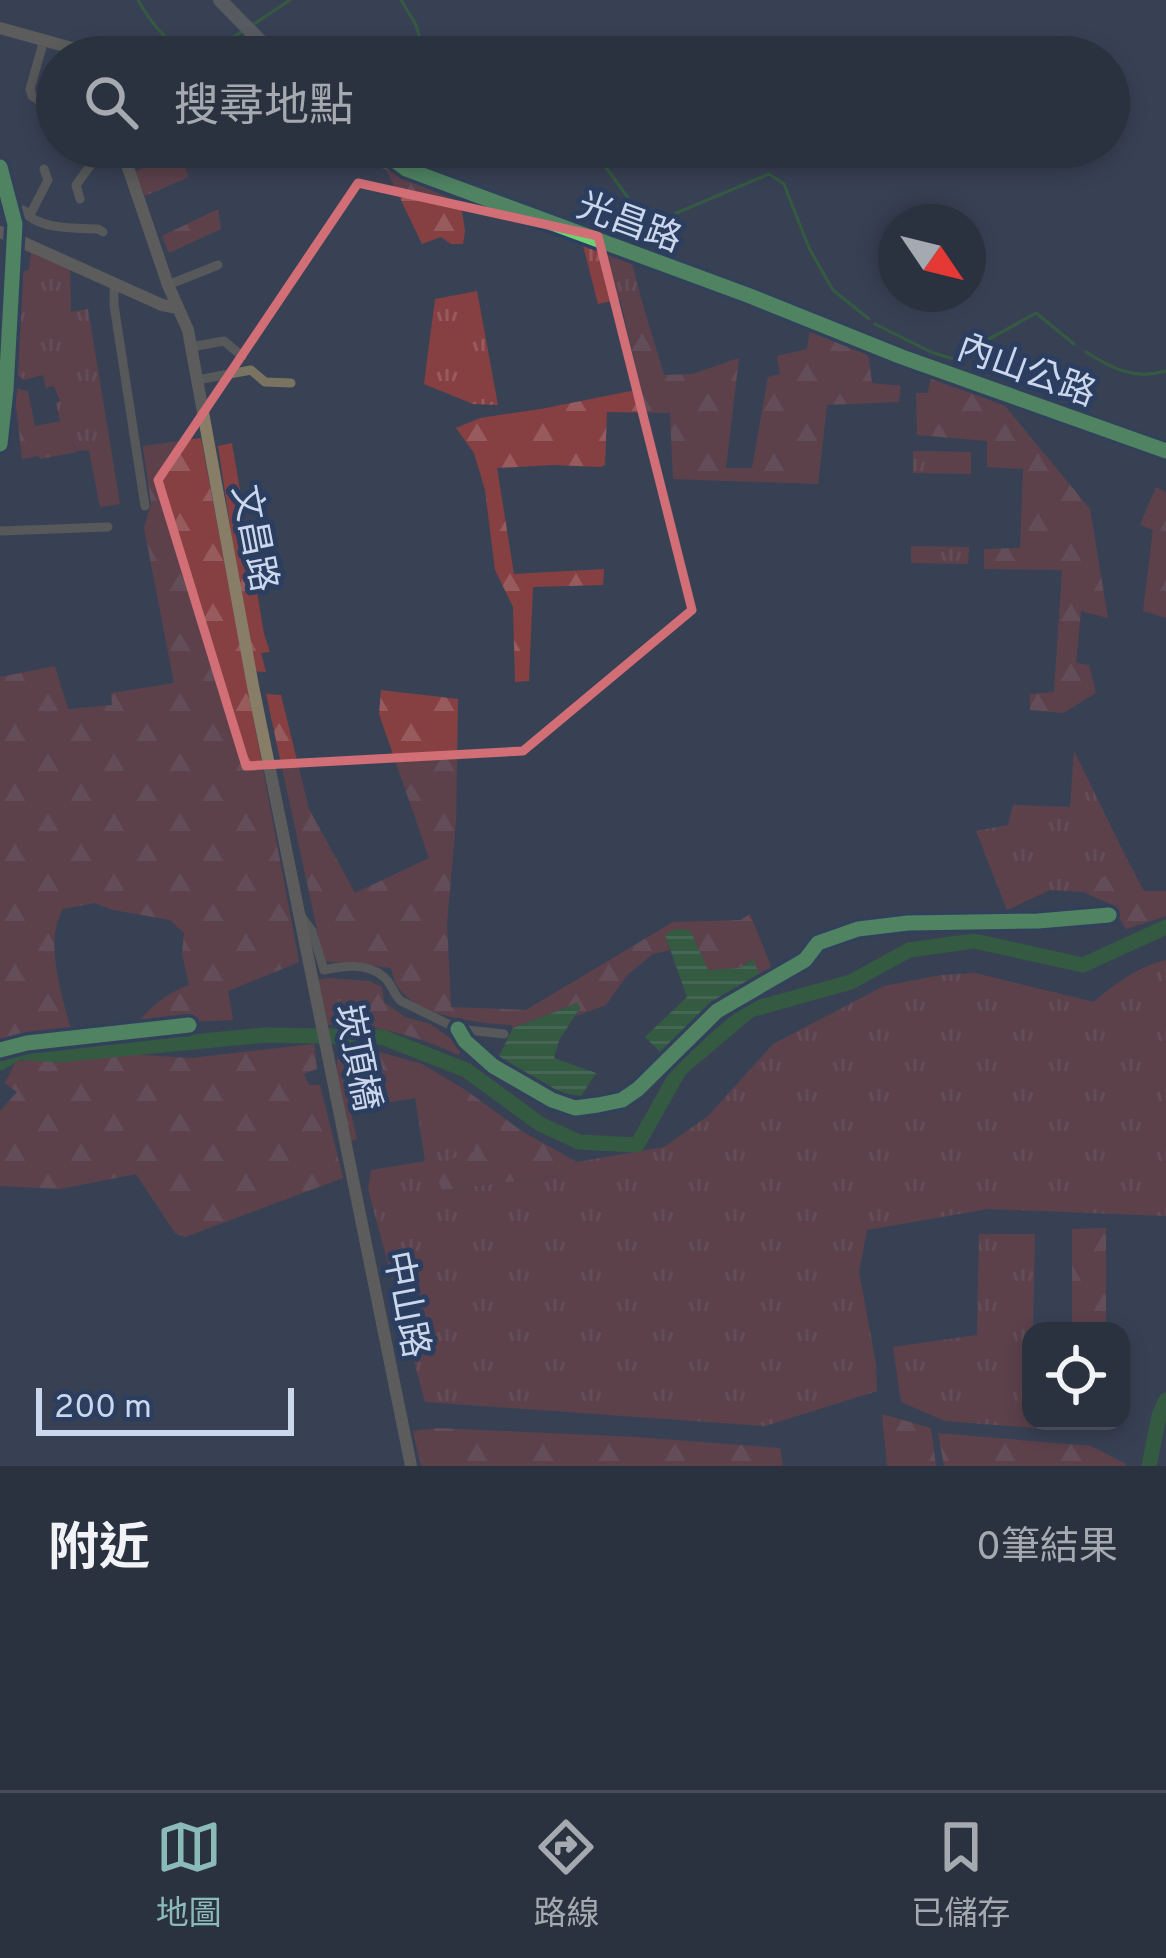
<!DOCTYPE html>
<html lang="zh-TW">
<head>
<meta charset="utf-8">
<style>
	:root { --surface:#2a323f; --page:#323a46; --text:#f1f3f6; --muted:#a5aab0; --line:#464d59; --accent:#8bbbb9 }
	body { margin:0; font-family:Overpass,"Noto Sans TC",sans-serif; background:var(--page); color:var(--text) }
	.controls { position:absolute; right:36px; bottom:36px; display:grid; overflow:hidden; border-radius:24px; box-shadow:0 6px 18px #0003 }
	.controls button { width:108px; height:108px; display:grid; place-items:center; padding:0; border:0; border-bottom:3px solid var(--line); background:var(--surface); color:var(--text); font:60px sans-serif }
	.compass { position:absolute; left:878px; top:204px; width:108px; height:108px; border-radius:50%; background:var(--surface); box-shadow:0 6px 18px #0003; rotate:125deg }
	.scale { position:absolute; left:36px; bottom:30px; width:258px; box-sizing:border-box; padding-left:12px; border:6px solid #cbd7ec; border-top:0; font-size:33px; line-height:42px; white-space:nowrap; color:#cbd7ec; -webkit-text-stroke:9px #2c3e60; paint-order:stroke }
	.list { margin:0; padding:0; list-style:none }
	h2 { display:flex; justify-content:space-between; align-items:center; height:156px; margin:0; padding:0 48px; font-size:51px }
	h2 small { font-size:39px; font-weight:400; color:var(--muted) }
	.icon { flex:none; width:66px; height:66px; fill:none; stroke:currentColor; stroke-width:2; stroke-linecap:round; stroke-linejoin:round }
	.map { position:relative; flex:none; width:1166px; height:1466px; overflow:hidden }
	.search { position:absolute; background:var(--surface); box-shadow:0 6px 18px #0003; left:36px; right:36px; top:36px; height:132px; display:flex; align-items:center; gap:30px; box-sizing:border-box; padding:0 42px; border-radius:66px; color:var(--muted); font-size:45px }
	.sheet { height:324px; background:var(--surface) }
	nav { display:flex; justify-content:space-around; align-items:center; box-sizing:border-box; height:168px; border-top:3px solid var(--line); background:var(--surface); font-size:33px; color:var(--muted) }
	nav a { display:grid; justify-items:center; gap:6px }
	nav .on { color:var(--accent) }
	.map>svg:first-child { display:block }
	.grass { fill:url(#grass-tufts) }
	.forest { fill:url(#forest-firs) }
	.water { fill:url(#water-rules) }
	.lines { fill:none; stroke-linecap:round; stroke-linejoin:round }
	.stream { stroke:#2f782e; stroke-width:3 }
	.river { stroke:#2f782e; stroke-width:15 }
	.street { stroke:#7b7362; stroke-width:9 }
	.secondary { stroke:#887d67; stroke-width:12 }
	.primary { stroke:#7c786f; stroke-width:14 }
	.cycleway-casing { stroke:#2c3e60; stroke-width:22 }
	.cycleway { stroke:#6cd273; stroke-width:15 }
	.marked { fill:none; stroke:#d26e76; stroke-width:9; stroke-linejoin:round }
	.labels { text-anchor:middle; stroke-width:10; stroke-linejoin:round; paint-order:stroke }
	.street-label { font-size:36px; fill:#cbd7ec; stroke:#2c3e60 }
</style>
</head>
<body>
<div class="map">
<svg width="1166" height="1466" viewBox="0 0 1166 1466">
	<defs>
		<pattern id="grass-tufts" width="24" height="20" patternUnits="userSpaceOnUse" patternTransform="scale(3)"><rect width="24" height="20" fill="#874042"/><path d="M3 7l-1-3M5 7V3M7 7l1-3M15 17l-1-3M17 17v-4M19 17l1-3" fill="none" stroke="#975b5d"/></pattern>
		<pattern id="forest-firs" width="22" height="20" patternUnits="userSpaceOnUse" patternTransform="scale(3)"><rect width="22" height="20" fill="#874042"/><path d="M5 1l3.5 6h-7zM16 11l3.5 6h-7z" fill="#975b5d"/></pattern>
		<pattern id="water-rules" width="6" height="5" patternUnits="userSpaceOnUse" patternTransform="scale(3)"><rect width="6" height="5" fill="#2f782e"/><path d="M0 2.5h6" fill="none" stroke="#559157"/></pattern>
	</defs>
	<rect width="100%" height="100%" fill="#384254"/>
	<g class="grass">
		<path d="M 178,153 L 189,177 L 145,196 L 134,172 Z"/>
		<path d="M 583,245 L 632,263 L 640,295 L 598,304 Z"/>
		<path d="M 23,246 L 70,268 L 71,312 L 88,309 L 120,504 L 100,507 L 89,450 L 77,451 L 60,420 L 56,403 L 60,401 L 54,386 L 46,388 L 43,375 L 24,380 L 15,373 L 18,273 L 29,270 L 31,253 L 22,250 Z"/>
		<path d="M 477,291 L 498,405 L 473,404 L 424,384 L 435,299 Z"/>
		<path d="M 913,451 L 971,452 L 971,474 L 913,473 Z"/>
		<path d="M 911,546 L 969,547 L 968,564 L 911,563 Z"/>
		<path d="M 1074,751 L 1127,859 L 1083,892 L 1050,890 L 1007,910 L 976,831 L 1008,825 L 1013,805 L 1070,807 Z"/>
		<path d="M 1166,960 L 1166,1216 L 988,1209 L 867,1230 L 859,1272 L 876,1364 L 877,1391 L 765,1426 L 425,1402 L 368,1189 L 371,1170 L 425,1161 L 415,1098 L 350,1109 L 357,1139 L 349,1142 L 336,1074 L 381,1069 L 416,1079 L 476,1152 L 442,1190 L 565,1175 L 577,1162 L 664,1147 L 708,1116 L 773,1044 L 884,986 L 941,975 L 975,973 L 1094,1002 C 1114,984 1139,966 1166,960 Z"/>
		<path d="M 329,978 L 369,981 L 370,999 L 332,1002 Z"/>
		<path d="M 979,1234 L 1035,1234 L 1031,1421 L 1049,1421 L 1046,1429 L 945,1421 L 901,1402 L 893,1347 L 977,1335 Z"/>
	</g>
	<g class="forest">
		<path d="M 386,169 L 461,204 L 465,231 L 463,244 L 451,244 L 441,237 L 422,244 Z"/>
		<path d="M 218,209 L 221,229 L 169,253 L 162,236 Z"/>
		<path d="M 640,295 L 664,375 L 692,374 L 739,358 L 726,468 L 752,468 L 768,377 L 780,374 L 777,356 L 807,349 L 810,329 L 868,353 L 872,383 L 901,386 L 899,402 L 827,405 L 818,484 L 673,479 L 670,413 L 607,412 L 605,465 L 601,467 L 553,465 L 497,468 L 514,574 L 604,569 L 603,585 L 533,587 L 529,681 L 515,682 L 513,607 L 495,570 L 485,490 L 474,453 L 456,428 L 480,418 L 541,409 L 641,389 L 620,299 Z"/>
		<path d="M 932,376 L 1005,406 L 1090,509 L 1108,618 L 1081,611 L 1076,663 L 1089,665 L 1096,693 L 1063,713 L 1030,710 L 1030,694 L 1054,692 L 1062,570 L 984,569 L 984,549 L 1020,548 L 1023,469 L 987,467 L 987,441 L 917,435 L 916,393 L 927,393 Z"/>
		<path d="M 14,388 L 28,391 L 35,426 L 61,421 L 77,452 L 40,459 L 38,456 L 22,459 Z"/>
		<path d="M 201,438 L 299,962 L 228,991 L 233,1020 L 137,1024 C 152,1005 166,994 189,985 L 182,954 L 184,933 L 170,920 L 113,910 L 94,903 L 63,909 C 43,942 63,998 72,1034 L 0,1045 L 0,677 L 55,666 L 68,709 L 112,705 L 111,693 L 174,683 L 144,528 L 151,504 L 143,446 Z"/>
		<path d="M 232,443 L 264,634 L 270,652 L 261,653 L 266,672 L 252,671 L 218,446 Z"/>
		<path d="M 1156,487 L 1166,492 L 1166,618 L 1143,611 L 1153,530 L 1140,525 Z"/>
		<path d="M 381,690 L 458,699 L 456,821 L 447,923 L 451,1007 L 526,1010 L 673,922 L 741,920 L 750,914 L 772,969 L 761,978 L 752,959 L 740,968 L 708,970 L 665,936 L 670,950 L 653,954 L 628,974 L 606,1005 L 576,1016 L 580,1008 L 577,1003 L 513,1028 L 511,1025 C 479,1023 418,1017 398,987 C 394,982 393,975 391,968 L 324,961 L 266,694 L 281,695 L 309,809 L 355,893 L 429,858 L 379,714 Z"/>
		<path d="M 1127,859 L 1144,891 L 1166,891 L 1166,916 L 1126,929 L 1110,904 L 1083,892 Z"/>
		<path d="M 329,978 L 333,1002 L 369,999 L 369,981 L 382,987 L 384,1002 L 405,1017 L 430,1024 L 463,1047 L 458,1055 C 421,1037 368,1022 328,1025 L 316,980 Z"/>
		<path d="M 314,1044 L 317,1069 L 304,1074 L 309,1085 L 320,1085 L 343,1178 L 185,1237 L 175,1233 L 136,1174 L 60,1189 L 0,1186 L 0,1111 L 17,1092 L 5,1083 L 16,1061 L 112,1053 L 191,1058 Z"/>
		<path d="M 379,1052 L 422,1064 L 467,1091 L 523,1132 L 577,1162 L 565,1175 L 442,1190 L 431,1166 L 475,1151 L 416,1080 L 381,1069 L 336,1074 L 338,1053 Z"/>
		<path d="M 1106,1228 L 1106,1331 L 1072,1331 L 1072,1229 Z"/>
		<path d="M 882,1414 L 931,1428 L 936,1466 L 887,1466 Z"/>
		<path d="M 437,1428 L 636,1437 L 780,1448 L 783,1466 L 421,1466 L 413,1431 Z"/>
		<path d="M 938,1433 L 1091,1446 L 1126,1464 L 1126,1466 L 944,1466 Z"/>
	</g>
	<g class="water">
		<path d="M 675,929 L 690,930 L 708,970 L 740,968 L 753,959 L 761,978 L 726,1001 L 665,1057 L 645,1037 L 687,997 L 665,935 Z"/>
		<path d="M 578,1003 L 580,1008 L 559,1040 L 554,1058 L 596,1073 L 581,1096 L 551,1091 L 499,1056 L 513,1028 Z"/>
	</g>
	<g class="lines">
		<g class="stream">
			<path d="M 138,0 C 166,48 190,66 241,32"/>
			<path d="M 401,0 L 416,25 L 425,57"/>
			<path d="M 254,24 L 290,0"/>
			<path d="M 591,147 L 648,225 L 769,174 L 784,184 L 809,248 L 833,290 L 869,319"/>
			<path d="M 875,324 L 931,352 L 953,359 L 1036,313 L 1074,344"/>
			<path d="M 1086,352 C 1113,369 1134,380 1166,371"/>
		</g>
		<g class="river">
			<path d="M 0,1063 L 19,1052 L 59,1055 L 265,1035 L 382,1037 L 466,1070 L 540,1124 L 579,1142 L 637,1145 L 680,1069 L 750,1010 L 851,982 L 909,950 L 974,941 L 1083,965 L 1166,927"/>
			<path d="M 1149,1466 L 1159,1416 L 1166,1400"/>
		</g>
		<g class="street">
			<path d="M 44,40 L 30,89 L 32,96 L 44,103"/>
			<path d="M 0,167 L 15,224 L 6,390 L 0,444"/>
			<path d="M 80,199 L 76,185 L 104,147"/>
			<path d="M 12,211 L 23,210 C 38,230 74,228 98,229 L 103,232"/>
			<path d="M 28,212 L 32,211 L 48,180 L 44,169"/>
			<path d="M 114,283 L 114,305 L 145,506"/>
			<path d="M 168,285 L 218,265"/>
			<path d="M 191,347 L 224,341 L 242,356"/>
			<path d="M 197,380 L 251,370 L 265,382 L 291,383"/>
			<path d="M 0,531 L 108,527"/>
			<path d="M 301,916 L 312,931 L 324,970 C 343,966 367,962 384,977 C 392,984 393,994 401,1001 L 458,1029 L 504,1034"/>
			<path d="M 458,1029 L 465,1041 L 493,1066 L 552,1100 L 575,1108 L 598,1105 L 622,1100 L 638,1089 L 717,1011 L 805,960 L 818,943 L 858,929 L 908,923 L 1038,921 L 1109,915"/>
			<path d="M 0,1050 L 27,1043 L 189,1025"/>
		</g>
		<g class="secondary">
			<path d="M 0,28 L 104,57"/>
			<path d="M 121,147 L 168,285 L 188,330 L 253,686 L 411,1466"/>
			<path d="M 334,147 L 396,166"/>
			<path d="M 0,232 L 162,305 L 178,308"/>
		</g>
		<g class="primary">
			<path d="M 220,0 L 276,57"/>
			<path d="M 376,147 L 406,169 L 750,296 L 902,357 L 1166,451"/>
		</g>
		<g class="cycleway-casing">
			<g id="cycleway">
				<path d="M 376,147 L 406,169 L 750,296 L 902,357 L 1166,451"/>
				<path d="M 0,167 L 15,224 L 6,390 L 0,444"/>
				<path d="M 458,1029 L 465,1041 L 493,1066 L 552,1100 L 575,1108 L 598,1105 L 622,1100 L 638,1089 L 717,1011 L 805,960 L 818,943 L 858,929 L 908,923 L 1038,921 L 1109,915"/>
				<path d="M 0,1050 L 27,1043 L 189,1025"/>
			</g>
		</g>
		<use href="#cycleway" class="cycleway"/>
	</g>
	<path d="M0 0H1166V1466H0ZM 358,183 L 598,236 L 692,610 L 523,751 L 246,766 L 158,480 Z" fill="#384254" fill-opacity=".55" fill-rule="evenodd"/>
	<path class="marked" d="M 358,183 L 598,236 L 692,610 L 523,751 L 246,766 L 158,480 Z"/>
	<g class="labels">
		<g class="street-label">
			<text transform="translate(630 221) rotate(20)" y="13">光昌路</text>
			<text transform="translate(1027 369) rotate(20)" y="13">內山公路</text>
			<text transform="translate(256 538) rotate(79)" y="13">文昌路</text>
			<text transform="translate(359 1057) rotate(79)" y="13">崁頂橋</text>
			<text transform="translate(408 1304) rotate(79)" y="13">中山路</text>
		</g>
	</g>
</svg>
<div class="controls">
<button><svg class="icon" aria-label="locate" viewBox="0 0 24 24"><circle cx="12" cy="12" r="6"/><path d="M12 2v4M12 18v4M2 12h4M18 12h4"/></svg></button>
</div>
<svg class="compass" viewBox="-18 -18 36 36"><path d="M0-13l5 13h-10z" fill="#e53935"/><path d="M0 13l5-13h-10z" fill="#a5aab0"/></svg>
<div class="scale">200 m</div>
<div class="search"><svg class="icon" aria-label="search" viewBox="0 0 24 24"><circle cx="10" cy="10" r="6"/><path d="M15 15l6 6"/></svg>搜尋地點</div>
</div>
<section class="sheet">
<h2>附近<small>0筆結果</small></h2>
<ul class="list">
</ul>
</section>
<nav>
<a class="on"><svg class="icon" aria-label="map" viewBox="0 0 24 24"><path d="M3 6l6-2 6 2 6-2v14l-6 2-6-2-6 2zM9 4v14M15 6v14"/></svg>地圖</a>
<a><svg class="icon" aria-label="directions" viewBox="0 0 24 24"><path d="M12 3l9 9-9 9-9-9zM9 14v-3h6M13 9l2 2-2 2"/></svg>路線</a>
<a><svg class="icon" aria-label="saved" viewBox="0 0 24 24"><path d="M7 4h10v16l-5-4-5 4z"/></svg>已儲存</a>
</nav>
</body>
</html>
